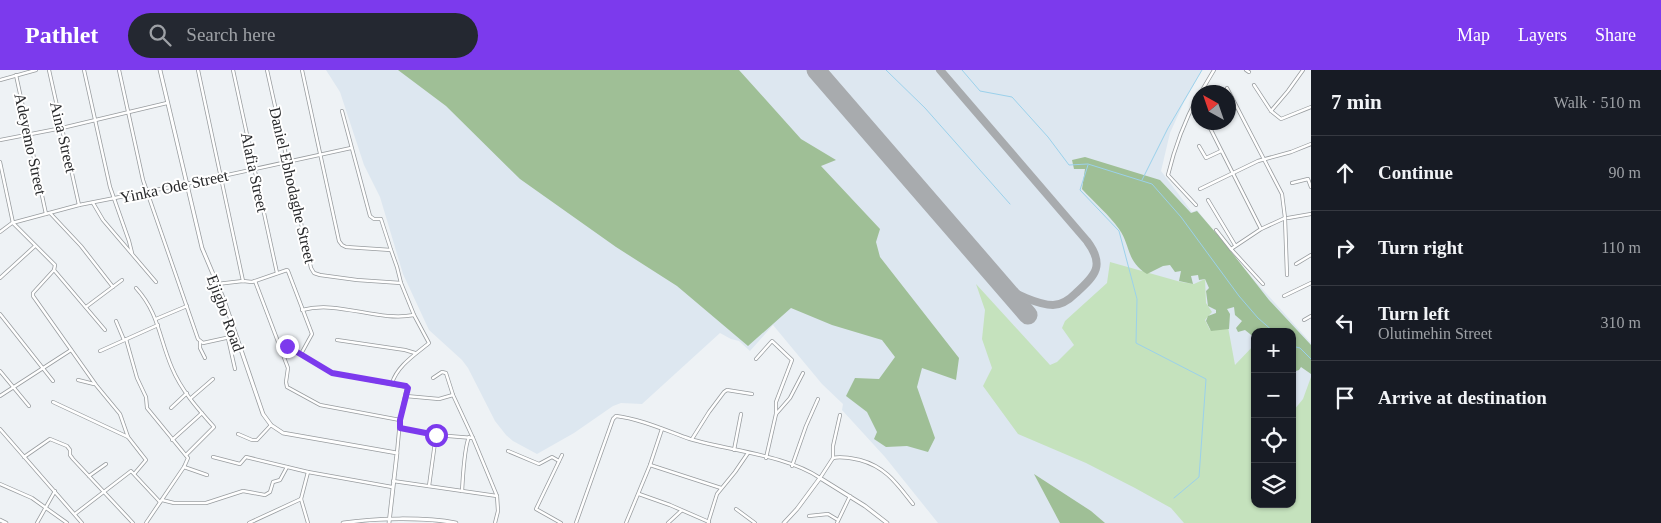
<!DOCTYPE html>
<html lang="en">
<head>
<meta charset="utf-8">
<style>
	:root { --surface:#171b24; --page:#242831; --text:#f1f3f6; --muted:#9ea1a6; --line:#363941; --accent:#7c3aed }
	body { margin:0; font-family:Georgia,serif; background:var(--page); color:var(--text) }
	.controls { position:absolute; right:15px; bottom:15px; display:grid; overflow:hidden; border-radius:10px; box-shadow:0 1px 4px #0004 }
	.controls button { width:45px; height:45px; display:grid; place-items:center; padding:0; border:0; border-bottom:1px solid var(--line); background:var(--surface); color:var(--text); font:25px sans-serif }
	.compass { position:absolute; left:1191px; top:15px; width:45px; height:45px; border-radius:50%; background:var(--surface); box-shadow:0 1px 4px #0004; rotate:320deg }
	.stop { position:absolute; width:15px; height:15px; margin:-11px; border:4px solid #7c3aed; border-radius:50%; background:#fff }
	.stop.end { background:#7c3aed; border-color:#fff; box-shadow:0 1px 5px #0008 }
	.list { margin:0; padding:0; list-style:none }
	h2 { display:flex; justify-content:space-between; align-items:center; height:65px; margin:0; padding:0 20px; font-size:21px }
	h2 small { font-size:16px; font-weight:400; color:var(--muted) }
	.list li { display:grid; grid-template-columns:32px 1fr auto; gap:15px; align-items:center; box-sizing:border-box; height:75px; padding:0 20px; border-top:1px solid var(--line) }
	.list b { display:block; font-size:19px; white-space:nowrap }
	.list p { margin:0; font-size:16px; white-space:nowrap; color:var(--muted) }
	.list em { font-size:16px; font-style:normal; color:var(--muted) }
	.icon { flex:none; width:28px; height:28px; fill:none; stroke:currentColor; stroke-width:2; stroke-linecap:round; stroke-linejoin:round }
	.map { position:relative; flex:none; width:1311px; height:453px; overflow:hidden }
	header { display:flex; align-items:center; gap:30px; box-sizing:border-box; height:70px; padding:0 25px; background:var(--accent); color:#fff }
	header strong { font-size:24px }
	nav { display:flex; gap:28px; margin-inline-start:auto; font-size:18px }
	.search { width:350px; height:45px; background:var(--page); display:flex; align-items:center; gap:12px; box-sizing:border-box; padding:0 18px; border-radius:28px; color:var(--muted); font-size:19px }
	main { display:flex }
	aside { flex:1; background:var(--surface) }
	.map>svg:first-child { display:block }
	.built { fill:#dde7f0; fill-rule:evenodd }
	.green { fill:#c5e2bd }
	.forest { fill:#9fbf96 }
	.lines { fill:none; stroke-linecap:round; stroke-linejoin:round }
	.stream { stroke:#9bd1eb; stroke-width:1 }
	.taxiway { stroke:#a8abae; stroke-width:8 }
	.runway { stroke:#a8abae; stroke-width:19 }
	.street-casing { stroke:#989c9f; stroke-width:4 }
	.secondary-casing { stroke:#989c9f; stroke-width:4.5 }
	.street { stroke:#fff; stroke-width:2.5 }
	.secondary { stroke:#fff; stroke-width:3 }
	.route { stroke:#7c3aed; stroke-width:6 }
	.labels { text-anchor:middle; stroke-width:4; stroke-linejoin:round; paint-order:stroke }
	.street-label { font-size:16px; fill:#27282a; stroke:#fff }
</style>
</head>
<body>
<header>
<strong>Pathlet</strong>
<div class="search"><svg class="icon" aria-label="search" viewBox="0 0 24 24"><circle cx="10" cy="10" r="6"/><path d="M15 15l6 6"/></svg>Search here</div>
<nav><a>Map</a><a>Layers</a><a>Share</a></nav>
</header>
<main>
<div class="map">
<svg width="1311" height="453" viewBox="0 0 1311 453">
	<rect width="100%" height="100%" fill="#eef2f5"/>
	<path class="built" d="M 326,0 L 1202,0 L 1184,32 L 1170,63 L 1161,101 L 1192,142 L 1197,140 L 1246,201 L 1311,273 L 1311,453 L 938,453 L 885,387 L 842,340 L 843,334 L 822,314 L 773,255 L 750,281 L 739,271 L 731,269 L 720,263 L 642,334 L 621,333 L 613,336 L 574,363 L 537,384 L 513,371 L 506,365 L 495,351 L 468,298 L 462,290 L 429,260 L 403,204 L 380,127 L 364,95 L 340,22 ZM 1255,262 L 1292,262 L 1292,434 L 1255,434 Z"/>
	<path class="green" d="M 1110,192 L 1181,212 L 1194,214 L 1205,209 L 1206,233 L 1212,242 L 1205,250 L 1210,260 L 1228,257 L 1235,295 L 1255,274 L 1255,434 L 1292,434 L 1292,336 L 1294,340 L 1303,329 L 1311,307 L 1311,453 L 1184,453 L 1171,438 L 1135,418 L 1086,393 L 1018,364 L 983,316 L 992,298 L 982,269 L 985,240 L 976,214 L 1050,295 L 1057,292 L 1074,275 L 1062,258 L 1065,251 L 1107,213 Z"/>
	<g class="forest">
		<path d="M 398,0 L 739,0 L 801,69 L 836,90 L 821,96 L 880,159 L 876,172 L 880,187 L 959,288 L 956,310 L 922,298 L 917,317 L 935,368 L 928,382 L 907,376 L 886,377 L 874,369 L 877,362 L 867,342 L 846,326 L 855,308 L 879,309 L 895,287 L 882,270 L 832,255 L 791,238 L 748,276 L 677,216 L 616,177 L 520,109 L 446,36 Z"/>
		<path d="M 1085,87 L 1160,110 L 1191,143 L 1197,141 L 1222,170 L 1269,230 L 1311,275 L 1311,304 L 1301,297 L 1299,300 L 1296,301 L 1294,293 L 1292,292 L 1292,262 L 1255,262 L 1255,268 L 1245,260 L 1238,262 L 1236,258 L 1242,251 L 1235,245 L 1234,237 L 1227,239 L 1230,244 L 1229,259 L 1211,261 L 1206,251 L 1208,246 L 1216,243 L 1216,240 L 1208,236 L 1206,221 L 1209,218 L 1205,209 L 1199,210 L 1198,205 L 1191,206 L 1193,214 L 1179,211 L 1181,201 L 1175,202 L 1170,195 L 1163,196 L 1147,204 C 1126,191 1131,176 1119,159 C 1109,145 1094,132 1082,119 L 1085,99 L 1074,99 L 1072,90 Z"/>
		<path d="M 1034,404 L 1091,441 L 1105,453 L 1060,453 Z"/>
	</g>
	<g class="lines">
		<g class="stream">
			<path d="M 886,0 L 925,38 L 1010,134"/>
			<path d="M 962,0 L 980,21 L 1012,27 L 1048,67 L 1069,95 L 1088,94 L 1152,114 L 1181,147 L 1239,226 L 1258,248 L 1274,262"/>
			<path d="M 1088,95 L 1080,120 L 1119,161 L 1137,229 L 1136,273 L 1206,309 L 1199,407 L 1174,428"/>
			<path d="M 1142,110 L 1168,58 L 1202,0"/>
			<path d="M 1292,276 L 1300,278 L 1311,289"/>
		</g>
		<path class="taxiway" d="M 940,0 L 1087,171 C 1105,195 1096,205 1076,223 C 1070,229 1063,235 1053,235 C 1038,235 1014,223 1002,216"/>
		<path class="runway" d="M 816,0 L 1028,245"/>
		<g class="street-casing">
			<g id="street">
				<path d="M 49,0 L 79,135"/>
				<path d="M 84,0 L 110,117 L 129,171 L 132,183"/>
				<path d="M 119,0 L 143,110 L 198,269 L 203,273 L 235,266"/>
				<path d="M 198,0 L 243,211"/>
				<path d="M 233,0 L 277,203"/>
				<path d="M 267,0 L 311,198 L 314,203 L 320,205 L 357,210 L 401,213"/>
				<path d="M 1246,0 L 1249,2"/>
				<path d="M 16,5 L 46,144"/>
				<path d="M 0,10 L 36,0"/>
				<path d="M 1254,15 L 1271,41 L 1281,49 L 1311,37"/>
				<path d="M 1227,18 L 1282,124 L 1285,148 L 1287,205"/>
				<path d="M 1201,22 L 1214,0"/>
				<path d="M 1195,32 L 1198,38"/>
				<path d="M 342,41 L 370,146 L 374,149 L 381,149 L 391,180"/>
				<path d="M 1271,41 L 1288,21 L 1303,0"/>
				<path d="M 1207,52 L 1261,159"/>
				<path d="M 0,70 L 62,58 L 167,33"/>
				<path d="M 1199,76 L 1206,88 L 1221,81"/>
				<path d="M 0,92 L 13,153 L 55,195 L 54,200 L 105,260"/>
				<path d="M 1292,113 L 1308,109 L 1311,117"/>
				<path d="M 1200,119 L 1258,91 L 1291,82 L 1311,74"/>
				<path d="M 1208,130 L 1235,175"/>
				<path d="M 93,133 L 103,150 L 156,212"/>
				<path d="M 1196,135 L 1168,105 C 1175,76 1184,52 1198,26"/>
				<path d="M 50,143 L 81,176 L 113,217"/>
				<path d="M 1288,148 L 1311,144"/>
				<path d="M 1216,160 L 1231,179"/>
				<path d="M 0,162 L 12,153 L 79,135 L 186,114 L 351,78"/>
				<path d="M 1296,194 L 1311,185"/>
				<path d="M 54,200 L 33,223 L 33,226 L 96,315 L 120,344 L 128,367"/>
				<path d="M 0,208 L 35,176"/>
				<path d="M 255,211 L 288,298 L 286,312 L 287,317 L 320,335 L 400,350"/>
				<path d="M 217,214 L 243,211 L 252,212 L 287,200 L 288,201 L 312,264 L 301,284"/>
				<path d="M 1263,214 L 1231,179 L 1261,159 L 1285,148"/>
				<path d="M 136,218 C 159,243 159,268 172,298 C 181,320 198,339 214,357 L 186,385"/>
				<path d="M 1284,226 L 1311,213"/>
				<path d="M 86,237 L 122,210"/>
				<path d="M 302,240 C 339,230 377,252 414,245 L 401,213 L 397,197 L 391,180 L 346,177 L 342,175 L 339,171 L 302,0"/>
				<path d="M 0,244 L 53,311"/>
				<path d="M 156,249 L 187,236"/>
				<path d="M 1304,250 L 1311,246"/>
				<path d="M 116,251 L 124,270"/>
				<path d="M 228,268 L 235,299"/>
				<path d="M 126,269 L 137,308 L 146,327 L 147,338 L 188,388 L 184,397 L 146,453"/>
				<path d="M 337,270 L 405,280 L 415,283"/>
				<path d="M 200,272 L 200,278 L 205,288"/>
				<path d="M 280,278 L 287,276 L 290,278 L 332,303 L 407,317 L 400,350 L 397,383"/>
				<path d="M 100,281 L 158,255"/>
				<path d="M 756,289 L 772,271 L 792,290 L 776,332 L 776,344 L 766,388"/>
				<path d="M 0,301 L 29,336"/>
				<path d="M 433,308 L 442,302 L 446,303 L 453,325 L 473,368 L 497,426 L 498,441 L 495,453"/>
				<path d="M 78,310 L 94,314"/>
				<path d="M 392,313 C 398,295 415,285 429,273 L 414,245"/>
				<path d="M 0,326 L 71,280"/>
				<path d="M 406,326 L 439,329 L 453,325"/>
				<path d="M 191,328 L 213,309"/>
				<path d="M 53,332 L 128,367 L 146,390 L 135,403"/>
				<path d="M 171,338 L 187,323"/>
				<path d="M 776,344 L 790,328 L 803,303"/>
				<path d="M 401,358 L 436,365 L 473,368"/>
				<path d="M 0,359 L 82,453"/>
				<path d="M 238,364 L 252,370 L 257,370 L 271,355"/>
				<path d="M 692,369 L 709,342 L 724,322 L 727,320 L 752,324"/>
				<path d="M 172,370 L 202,343"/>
				<path d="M 734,380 L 741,344"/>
				<path d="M 508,381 L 539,394 L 552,387 L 559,391"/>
				<path d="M 24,387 L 50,369 L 67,376 L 70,380 L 70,385 L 73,389 L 133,453"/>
				<path d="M 213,387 L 240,394 L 246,387 L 308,402 L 392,417"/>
				<path d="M 833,388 C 842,386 850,388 860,390 C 886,397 897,414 913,434"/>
				<path d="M 650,395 L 721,418"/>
				<path d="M 792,396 L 806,356 L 818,329"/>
				<path d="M 184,397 L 207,405"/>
				<path d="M 89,406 L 106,394"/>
				<path d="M 393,411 L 497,426"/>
				<path d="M 0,414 L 32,428 L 67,453"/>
				<path d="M 429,416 L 436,365"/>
				<path d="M 462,421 C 463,407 464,378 469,367"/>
				<path d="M 639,424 L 670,435 L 709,452"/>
				<path d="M 162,430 L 174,433 L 206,433 L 243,421 L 265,425 L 270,422 L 273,412 L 280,410 L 287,397"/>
				<path d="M 736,439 L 755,453"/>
				<path d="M 75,444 L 131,401 L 160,432"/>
				<path d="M 809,446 L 828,444 L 838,450"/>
				<path d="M 37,453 L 55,421"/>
				<path d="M 249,453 L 301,429"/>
				<path d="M 308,453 L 301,429 L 308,402"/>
				<path d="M 561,453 L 536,439 L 562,385"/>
				<path d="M 576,453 L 613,349 L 616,346 C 641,349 667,361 690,369 C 730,381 786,385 820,408 L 833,388 L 833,376 L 840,345"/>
				<path d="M 626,453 L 650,395 L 662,359"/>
				<path d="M 668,453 L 681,441"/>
				<path d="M 708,453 L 717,424 L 735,402 L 748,383"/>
				<path d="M 837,453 L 850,426"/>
			</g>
		</g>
		<g class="secondary-casing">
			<g id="secondary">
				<path d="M 160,0 L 202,178 L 224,230 L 263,344 L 271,355 L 283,363 L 397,383 L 389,453"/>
				<path d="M 0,450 L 6,453"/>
				<path d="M 343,453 C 374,448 425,447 456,453"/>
				<path d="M 784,453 L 797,439 L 820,408 L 865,436 L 887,453"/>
			</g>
		</g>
		<use href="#street" class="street"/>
		<use href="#secondary" class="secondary"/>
	</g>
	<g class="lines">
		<path class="route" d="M 287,276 L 332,303 L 406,316 L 408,318 L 400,350 L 400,358 L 436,365"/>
	</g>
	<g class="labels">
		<g class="street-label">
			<text transform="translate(64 67) rotate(77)" y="6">Aina Street</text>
			<text transform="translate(31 74) rotate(78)" y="6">Adeyemo Street</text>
			<text transform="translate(255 102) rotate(78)" y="6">Alafia Street</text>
			<text transform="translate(293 115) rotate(77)" y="6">Daniel Ebhodaghe Street</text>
			<text transform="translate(174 116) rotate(-12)" y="6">Yinka Ode Street</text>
			<text transform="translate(226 243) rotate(70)" y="6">Ejigbo Road</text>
		</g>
	</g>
</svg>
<div class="controls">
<button>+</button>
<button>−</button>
<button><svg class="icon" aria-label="locate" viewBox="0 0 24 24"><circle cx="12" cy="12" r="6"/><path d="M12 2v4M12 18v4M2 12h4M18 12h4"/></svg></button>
<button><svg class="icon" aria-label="layers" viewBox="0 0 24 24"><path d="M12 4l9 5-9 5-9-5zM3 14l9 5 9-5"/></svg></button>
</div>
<svg class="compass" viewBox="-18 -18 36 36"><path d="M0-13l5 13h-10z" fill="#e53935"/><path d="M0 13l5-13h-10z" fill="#9ea1a6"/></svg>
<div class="stop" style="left:436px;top:365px"></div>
<div class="stop end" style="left:287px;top:276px"></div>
</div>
<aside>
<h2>7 min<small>Walk · 510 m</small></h2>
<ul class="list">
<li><svg class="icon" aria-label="ahead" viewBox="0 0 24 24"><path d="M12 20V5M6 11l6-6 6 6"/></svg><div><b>Continue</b></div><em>90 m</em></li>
<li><svg class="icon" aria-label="right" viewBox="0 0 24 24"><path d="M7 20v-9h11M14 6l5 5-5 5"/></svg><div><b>Turn right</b></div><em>110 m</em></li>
<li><svg class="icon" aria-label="left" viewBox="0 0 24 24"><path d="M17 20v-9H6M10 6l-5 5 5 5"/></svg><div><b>Turn left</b><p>Olutimehin Street</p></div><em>310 m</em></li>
<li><svg class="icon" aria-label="arrive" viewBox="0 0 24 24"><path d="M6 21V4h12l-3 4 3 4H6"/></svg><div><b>Arrive at destination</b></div></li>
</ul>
</aside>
</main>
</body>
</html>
